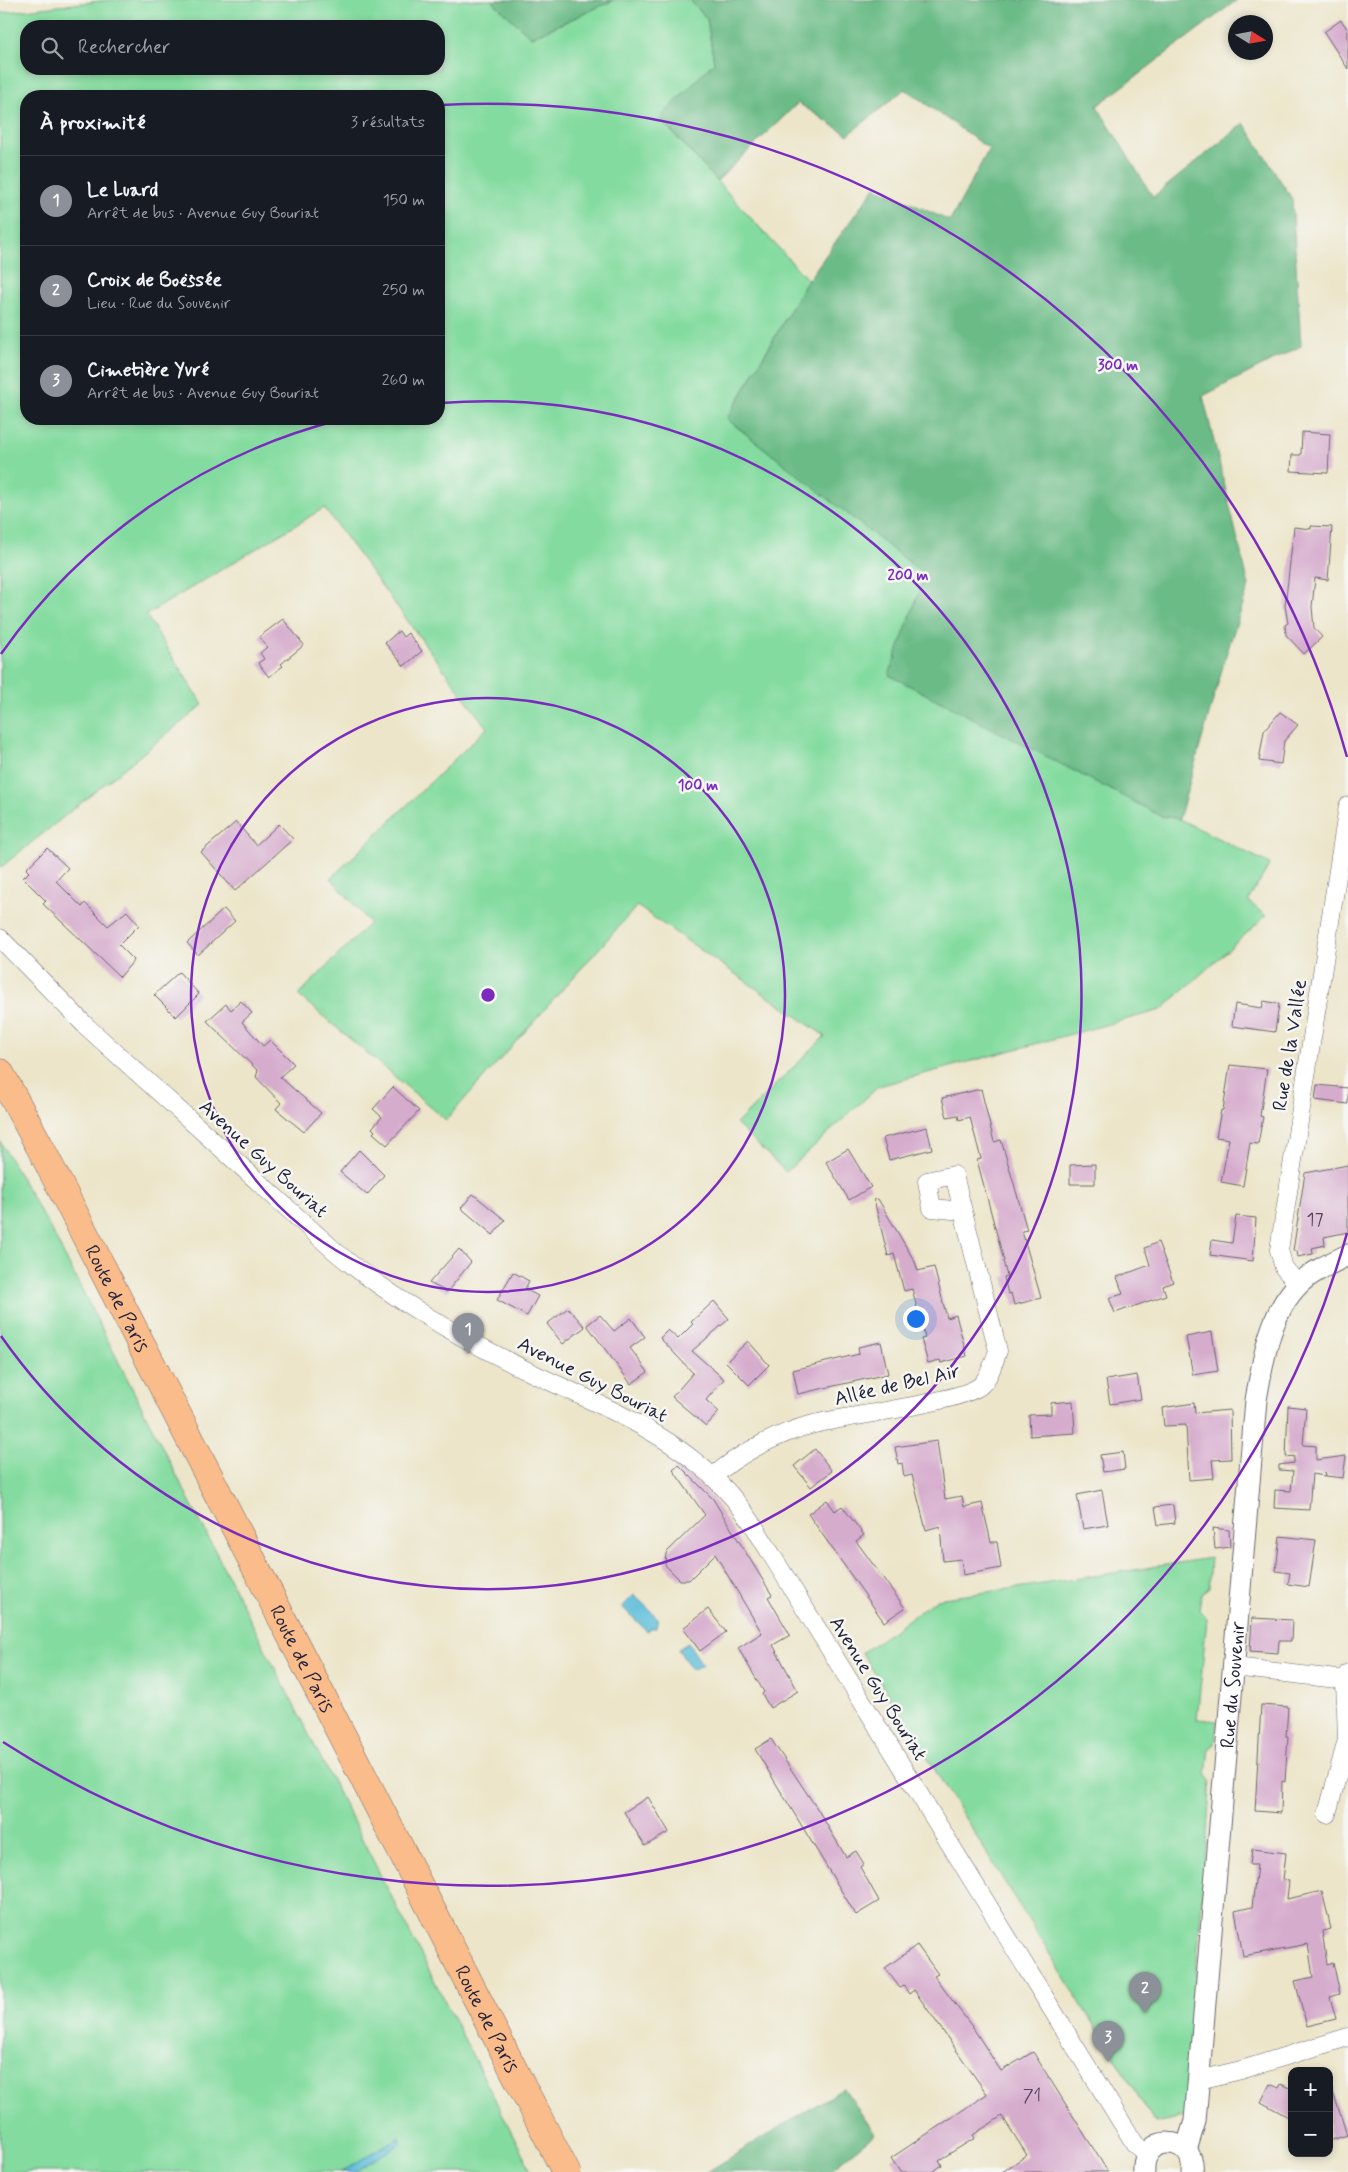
<!DOCTYPE html>
<html lang="fr">
<head>
<meta charset="utf-8">
<style>
	:root { --surface:#171b24; --page:#20242c; --text:#f1f3f6; --muted:#9ea1a6; --line:#363941; --accent:#8c9099 }
	body { margin:0; font-family:Mynerve,sans-serif; background:var(--page); color:var(--text) }
	.controls { position:absolute; right:15px; bottom:15px; display:grid; overflow:hidden; border-radius:10px; box-shadow:0 2px 8px #0003 }
	.controls button { width:45px; height:45px; display:grid; place-items:center; padding:0; border:0; border-bottom:1px solid var(--line); background:var(--surface); color:var(--text); font:25px sans-serif }
	.compass { position:absolute; left:1228px; top:15px; width:45px; height:45px; border-radius:50%; background:var(--surface); box-shadow:0 2px 8px #0003; rotate:101deg }
	.you { position:absolute; left:915px; top:1318px; width:18px; height:18px; margin:-12px; border:4px solid #fff; border-radius:50%; background:#1a73e8; box-shadow:0 0 0 8px #1a73e833 }
	.badge { display:grid; place-items:center; width:32px; height:32px; border-radius:50%; background:var(--accent); color:#fff; font-size:16px; font-weight:700 }
	.pin { position:absolute; translate:-50% -41px; filter:drop-shadow(0 1px 2px #0008) }
	.pin::after { content:''; position:absolute; top:26px; width:18px; height:15px; background:inherit; clip-path:polygon(0 0,100% 0,50% 100%) }
	.list { margin:0; padding:0; list-style:none }
	h2 { display:flex; justify-content:space-between; align-items:center; height:65px; margin:0; padding:0 20px; font-size:21px }
	h2 small { font-size:16px; font-weight:400; color:var(--muted) }
	.list li { display:grid; grid-template-columns:32px 1fr auto; gap:15px; align-items:center; box-sizing:border-box; height:90px; padding:0 20px; border-top:1px solid var(--line) }
	.list b { display:block; font-size:19px; white-space:nowrap }
	.list p { margin:0; font-size:16px; white-space:nowrap; color:var(--muted) }
	.list em { font-size:16px; font-style:normal; color:var(--muted) }
	.icon { flex:none; width:28px; height:28px; fill:none; stroke:currentColor; stroke-width:2; stroke-linecap:round; stroke-linejoin:round }
	.map { position:relative; flex:none; width:1348px; height:2172px; overflow:hidden }
	.search { position:absolute; background:var(--surface); box-shadow:0 2px 8px #0003; left:20px; top:20px; width:425px; height:55px; display:flex; align-items:center; gap:12px; box-sizing:border-box; padding:0 18px; border-radius:20px; color:var(--muted); font-size:19px }
	.panel { position:absolute; background:var(--surface); box-shadow:0 2px 8px #0003; left:20px; top:90px; width:425px; height:335px; border-radius:20px }
	.map>svg:first-child { display:block }
	.green { fill:#83db9f; stroke:#527e6d; fill-rule:evenodd }
	.forest { fill:#6abb86; stroke:#466e60 }
	.water { fill:#5bbed9; stroke:#3e708a }
	.building { fill:#d6accd }
	.lines { fill:none; stroke-linecap:round; stroke-linejoin:round }
	.minor-casing { stroke:#69666d; stroke-width:19 }
	.tertiary-casing { stroke:#69666d; stroke-width:23 }
	.primary-casing { stroke:#69666d; stroke-width:29 }
	.minor { stroke:#fff; stroke-width:18 }
	.tertiary { stroke:#fff; stroke-width:21 }
	.primary { stroke:#f9bc8a; stroke-width:28 }
	.ring { fill:none; stroke:#7b2cbf; stroke-width:2.5 }
	.labels { text-anchor:middle; stroke-width:5; stroke-linejoin:round; paint-order:stroke }
	.number-label { font-size:18px; fill:#4f4460 }
	.street-label { font-size:20px; fill:#22223b; stroke:#f6f6f2 }
	.centre { fill:#7b2cbf; stroke:#f6f6f2; stroke-width:2.5 }
	.ring-label { font-size:15px; text-anchor:middle; font-weight:bold; fill:#7b2cbf; stroke:#f6f6f2; stroke-width:5; stroke-linejoin:round; paint-order:stroke }
</style>
</head>
<body>
<div class="map">
<svg width="1348" height="2172" viewBox="0 0 1348 2172">
	<rect width="100%" height="100%" fill="#f6f6f2"/>
	<filter id="ink" filterUnits="userSpaceOnUse"><feTurbulence type="fractalNoise" baseFrequency=".02" numOctaves="2"/><feDisplacementMap in="SourceGraphic" scale="10" xChannelSelector="R" yChannelSelector="G"/><feConvolveMatrix kernelMatrix="1 2 1 2 8 2 1 2 1" color-interpolation-filters="sRGB"/></filter>
	<filter id="wash" filterUnits="userSpaceOnUse"><feTurbulence type="fractalNoise" baseFrequency=".0096" numOctaves="4" result="noise"/><feDisplacementMap in="SourceGraphic" scale="20" xChannelSelector="R" yChannelSelector="G"/><feGaussianBlur stdDeviation="1.12" result="paint"/><feColorMatrix in="noise" values="0 0 0 0 0 0 0 0 0 0 0 0 0 0 0 0 0 1.4 0 .05"/><feComposite in="paint" operator="in"/></filter>
	<g filter="url(#wash)">
		<rect width="100%" height="100%" fill="#ece5c9"/>
		<g class="green">
			<path d="M 108,0 L 491,0 L 532,37 L 614,0 L 690,0 L 707,19 L 714,62 L 660,119 L 808,280 L 727,419 L 926,575 L 890,675 L 1161,815 L 1179,819 L 1270,864 L 1248,901 L 1266,916 L 1161,1010 L 879,1086 L 786,1172 L 736,1124 L 825,1036 L 637,906 L 446,1120 L 298,995 L 370,923 L 331,878 L 487,728 L 324,508 L 146,615 L 203,705 L 0,868 L 0,13 ZM 26,26 L 439,26 L 439,69 L 26,69 ZM 26,96 L 439,96 L 439,419 L 26,419 Z"/>
			<path d="M 0,1141 L 55,1237 L 532,2172 L 0,2172 Z"/>
			<path d="M 1211,1558 L 1209,1588 L 1201,1594 L 1199,1610 L 1207,1618 L 1197,1719 L 1217,1721 L 1215,1744 L 1209,1749 L 1206,1773 L 1211,1780 L 1185,2117 L 1155,2123 L 862,1653 L 937,1599 L 1023,1587 Z"/>
		</g>
		<g class="forest">
			<path d="M 491,0 L 614,0 L 531,37 Z"/>
			<path d="M 690,0 L 1237,0 L 1097,106 L 1153,197 L 1244,123 L 1292,199 L 1301,346 L 1203,396 L 1249,586 L 1227,652 L 1179,819 L 1161,816 L 889,675 L 925,575 L 727,419 L 808,280 L 875,187 L 950,221 L 989,149 L 905,89 L 848,135 L 798,103 L 717,181 L 660,118 L 714,62 L 707,19 Z"/>
			<path d="M 844,2088 L 875,2134 L 828,2172 L 707,2172 Z"/>
		</g>
		<g class="water">
			<path d="M 634,1595 L 658,1618 L 656,1628 L 650,1628 L 647,1631 L 622,1607 Z"/>
			<path d="M 688,1643 L 702,1664 L 692,1670 L 678,1649 Z"/>
			<path d="M 399,2137 L 400,2144 L 354,2172 L 341,2172 Z"/>
		</g>
		<g id="blocks">
			<g class="building">
				<path d="M 1341,20 L 1348,30 L 1348,69 L 1324,32 Z"/>
				<path d="M 1302,432 L 1330,434 L 1328,473 L 1291,471 L 1292,455 L 1301,455 Z"/>
				<path d="M 1311,526 L 1332,527 L 1328,580 L 1315,578 L 1312,607 L 1314,628 L 1322,637 L 1304,654 L 1286,635 L 1285,625 L 1288,623 L 1285,606 L 1294,527 L 1311,529 Z"/>
				<path d="M 283,619 L 304,645 L 281,664 L 283,666 L 269,677 L 258,663 L 264,659 L 260,653 L 267,647 L 259,637 Z"/>
				<path d="M 399,631 L 403,637 L 408,633 L 422,651 L 404,666 L 385,643 Z"/>
				<path d="M 1280,712 L 1298,725 L 1284,741 L 1281,764 L 1259,761 L 1264,731 Z"/>
				<path d="M 236,822 L 256,845 L 279,824 L 293,839 L 235,891 L 201,852 Z"/>
				<path d="M 47,848 L 68,868 L 56,881 L 82,907 L 85,903 L 108,926 L 127,911 L 139,925 L 119,945 L 134,960 L 120,977 L 43,904 L 46,901 L 23,878 L 29,872 L 26,869 Z"/>
				<path d="M 224,909 L 235,921 L 198,955 L 187,943 Z"/>
				<path d="M 179,972 L 199,994 L 176,1017 L 154,995 Z"/>
				<path d="M 241,1001 L 252,1013 L 242,1022 L 263,1046 L 270,1040 L 294,1064 L 280,1077 L 321,1113 L 304,1132 L 276,1109 L 281,1103 L 256,1077 L 258,1071 L 207,1021 L 226,1004 L 231,1010 Z"/>
				<path d="M 1264,1001 L 1279,1004 L 1275,1032 L 1232,1026 L 1235,1004 L 1262,1008 Z"/>
				<path d="M 1230,1065 L 1267,1069 L 1260,1116 L 1263,1117 L 1258,1144 L 1250,1143 L 1243,1186 L 1221,1182 L 1229,1139 L 1216,1137 L 1221,1110 L 1223,1110 Z"/>
				<path d="M 1317,1085 L 1348,1088 L 1348,1104 L 1315,1100 Z"/>
				<path d="M 393,1087 L 419,1111 L 387,1145 L 373,1133 L 375,1131 L 372,1128 L 382,1117 L 373,1109 Z"/>
				<path d="M 981,1089 L 994,1142 L 1001,1140 L 1014,1184 L 1027,1230 L 1022,1231 L 1041,1298 L 1014,1305 L 1011,1293 L 1008,1294 L 1004,1277 L 1007,1276 L 1003,1261 L 1004,1261 L 977,1160 L 981,1159 L 970,1117 L 959,1120 L 958,1115 L 947,1117 L 942,1098 Z"/>
				<path d="M 927,1127 L 932,1149 L 889,1160 L 883,1138 Z"/>
				<path d="M 848,1149 L 871,1187 L 849,1200 L 826,1162 Z"/>
				<path d="M 359,1150 L 384,1175 L 367,1195 L 340,1172 Z"/>
				<path d="M 1095,1164 L 1095,1184 L 1070,1184 L 1070,1165 Z"/>
				<path d="M 1348,1165 L 1348,1232 L 1324,1237 L 1325,1245 L 1312,1248 L 1313,1254 L 1298,1257 L 1297,1251 L 1293,1251 L 1305,1173 Z"/>
				<path d="M 473,1194 L 505,1220 L 493,1235 L 461,1208 Z"/>
				<path d="M 878,1199 L 915,1262 L 918,1271 L 934,1267 L 947,1318 L 956,1315 L 967,1356 L 941,1363 L 940,1360 L 928,1363 L 921,1339 L 925,1338 L 912,1289 L 904,1291 L 894,1254 L 888,1256 L 874,1200 Z"/>
				<path d="M 1236,1216 L 1256,1218 L 1253,1261 L 1210,1255 L 1212,1240 L 1232,1243 Z"/>
				<path d="M 1158,1242 L 1173,1282 L 1163,1286 L 1166,1295 L 1115,1313 L 1109,1298 L 1123,1294 L 1117,1277 L 1150,1265 L 1145,1248 Z"/>
				<path d="M 459,1249 L 471,1262 L 447,1292 L 429,1283 Z"/>
				<path d="M 513,1272 L 529,1281 L 525,1289 L 538,1296 L 527,1316 L 497,1300 Z"/>
				<path d="M 714,1301 L 729,1319 L 692,1351 L 724,1379 L 706,1400 L 719,1412 L 706,1426 L 672,1397 L 693,1373 L 660,1338 L 668,1330 L 678,1339 L 693,1324 L 691,1322 Z"/>
				<path d="M 568,1308 L 585,1327 L 563,1344 L 547,1324 Z"/>
				<path d="M 600,1315 L 614,1331 L 631,1318 L 645,1337 L 630,1348 L 648,1372 L 631,1384 L 587,1325 Z"/>
				<path d="M 1212,1332 L 1218,1371 L 1193,1375 L 1186,1337 Z"/>
				<path d="M 748,1341 L 769,1365 L 749,1385 L 726,1362 Z"/>
				<path d="M 881,1342 L 888,1374 L 798,1394 L 793,1370 L 859,1354 L 858,1347 Z"/>
				<path d="M 1137,1375 L 1141,1399 L 1110,1404 L 1106,1380 Z"/>
				<path d="M 1073,1401 L 1075,1433 L 1030,1436 L 1029,1415 L 1051,1414 L 1051,1403 Z"/>
				<path d="M 1194,1403 L 1195,1413 L 1230,1410 L 1231,1459 L 1212,1460 L 1214,1478 L 1189,1480 L 1186,1425 L 1164,1426 L 1162,1408 Z"/>
				<path d="M 1288,1406 L 1306,1408 L 1303,1445 L 1316,1446 L 1316,1460 L 1346,1456 L 1343,1478 L 1326,1476 L 1325,1472 L 1325,1476 L 1312,1474 L 1309,1510 L 1274,1508 L 1275,1490 L 1291,1491 L 1293,1471 L 1279,1470 L 1279,1465 L 1294,1463 L 1294,1456 L 1286,1457 Z"/>
				<path d="M 937,1441 L 945,1499 L 962,1496 L 964,1507 L 982,1503 L 991,1542 L 997,1542 L 1001,1568 L 963,1575 L 961,1559 L 943,1561 L 940,1526 L 926,1530 L 912,1475 L 904,1477 L 902,1463 L 898,1464 L 895,1447 Z"/>
				<path d="M 815,1449 L 832,1471 L 811,1487 L 794,1466 Z"/>
				<path d="M 1123,1452 L 1125,1469 L 1103,1472 L 1100,1455 Z"/>
				<path d="M 679,1465 L 713,1499 L 772,1595 L 768,1597 L 790,1635 L 773,1645 L 798,1691 L 770,1708 L 762,1694 L 764,1692 L 738,1648 L 762,1633 L 715,1554 L 689,1580 L 680,1580 L 665,1565 L 666,1553 L 705,1515 L 673,1470 Z"/>
				<path d="M 1102,1490 L 1108,1525 L 1083,1529 L 1077,1495 Z"/>
				<path d="M 827,1500 L 835,1511 L 842,1506 L 864,1535 L 856,1541 L 905,1608 L 884,1622 L 808,1514 Z"/>
				<path d="M 1173,1505 L 1175,1523 L 1158,1525 L 1155,1507 Z"/>
				<path d="M 1213,1528 L 1229,1530 L 1230,1547 L 1215,1549 Z"/>
				<path d="M 1280,1536 L 1316,1540 L 1309,1587 L 1288,1584 L 1290,1573 L 1276,1571 Z"/>
				<path d="M 708,1609 L 726,1632 L 700,1651 L 683,1628 Z"/>
				<path d="M 1252,1618 L 1292,1620 L 1291,1641 L 1279,1641 L 1278,1653 L 1250,1651 Z"/>
				<path d="M 1261,1705 L 1288,1707 L 1286,1737 L 1288,1737 L 1285,1782 L 1282,1781 L 1281,1813 L 1255,1811 Z"/>
				<path d="M 771,1739 L 818,1810 L 846,1857 L 856,1851 L 864,1864 L 860,1867 L 879,1901 L 856,1915 L 755,1749 Z"/>
				<path d="M 648,1797 L 669,1832 L 645,1846 L 624,1812 Z"/>
				<path d="M 1252,1849 L 1286,1853 L 1283,1880 L 1289,1881 L 1287,1899 L 1322,1891 L 1331,1929 L 1322,1931 L 1327,1964 L 1333,1962 L 1340,1994 L 1330,1997 L 1336,2019 L 1307,2026 L 1295,1981 L 1313,1977 L 1308,1944 L 1243,1956 L 1235,1911 L 1252,1907 L 1257,1865 L 1250,1865 Z"/>
				<path d="M 917,1945 L 938,1974 L 934,1976 L 973,2028 L 1001,2071 L 1033,2052 L 1108,2172 L 1002,2172 L 1027,2155 L 1002,2116 L 973,2135 L 975,2138 L 939,2160 L 942,2165 L 933,2172 L 900,2172 L 891,2158 L 987,2094 L 914,1990 L 909,1994 L 904,1986 L 900,1988 L 885,1968 Z"/>
				<path d="M 1270,2084 L 1279,2088 L 1281,2084 L 1292,2089 L 1292,2119 L 1261,2102 Z"/>
				<path d="M 1332,2089 L 1347,2135 L 1329,2141 L 1329,2090 Z"/>
			</g>
		</g>
	</g>
	<g filter="url(#ink)">
		<use href="#blocks" fill-opacity="0" stroke="#69666d" stroke-width="1"/>
		<g class="lines">
			<g class="minor-casing">
				<g id="minor">
					<path d="M 0,938 L 86,1026 L 337,1253 C 395,1301 462,1339 530,1372 C 614,1412 698,1442 752,1523 L 1135,2144 L 1147,2155"/>
					<path d="M 1298,1284 L 1284,1268 L 1279,1250 L 1348,806"/>
					<path d="M 713,1477 C 737,1454 781,1432 814,1424 C 845,1416 964,1402 981,1385 C 990,1376 994,1362 998,1351 L 954,1175 L 927,1181 L 932,1208 L 963,1211"/>
					<path d="M 1234,1667 L 1345,1680 L 1348,1673"/>
					<path d="M 1327,1814 L 1347,1740 L 1345,1680"/>
					<path d="M 1199,2080 L 1241,2070 L 1348,2037"/>
				</g>
			</g>
			<g class="tertiary-casing">
				<g id="tertiary">
					<path id="s1" d="M 1186,2150 L 1195,2121 L 1256,1400 C 1263,1361 1269,1314 1298,1285 C 1309,1273 1333,1262 1348,1255"/>
					<path d="M 1144,2172 C 1141,2132 1197,2135 1192,2172"/>
				</g>
			</g>
			<g class="primary-casing">
				<g id="primary">
					<path id="s2" d="M 0,1073 L 39,1145 L 566,2172"/>
				</g>
			</g>
			<use href="#minor" class="minor"/>
			<use href="#tertiary" class="tertiary"/>
			<use href="#primary" class="primary"/>
		</g>
	</g>
	<g class="ring">
		<circle cx="488" cy="995" r="297"/>
		<path d="M1 654A594 594 0 0 1 339 420M441 403A594 594 0 1 1 1 1336"/>
		<path d="M1347 1233A891 891 0 0 1 3 1742M441 105A891 891 0 0 1 1347 757"/>
	</g>
	<g class="labels">
		<g class="number-label">
			<text x="1315" y="1225">17</text>
			<text x="1032" y="2101">71</text>
		</g>
		<g class="street-label">
			<text transform="translate(1289 1045) rotate(-81)" y="7">Rue de la Vallée</text>
			<text transform="translate(264 1158) rotate(42)" y="7">Avenue Guy Bouriat</text>
			<text dy="7" stroke="none"><textPath href="#s2" startOffset="254">Route de Paris</textPath></text>
			<text transform="translate(593 1379) rotate(27)" y="7">Avenue Guy Bouriat</text>
			<text transform="translate(897 1384) rotate(-13)" y="7">Allée de Bel Air</text>
			<text dy="7" stroke="none"><textPath href="#s2" startOffset="659">Route de Paris</textPath></text>
			<text dy="7" stroke="none"><textPath href="#s1" startOffset="468">Rue du Souvenir</textPath></text>
			<text transform="translate(879 1688) rotate(58)" y="7">Avenue Guy Bouriat</text>
			<text dy="7" stroke="none"><textPath href="#s2" startOffset="1064">Route de Paris</textPath></text>
		</g>
	</g>
	<circle cx="488" cy="995" r="8" class="centre"/>
	<g class="ring-label">
		<text x="1118" y="370">300 m</text>
		<text x="908" y="580">200 m</text>
		<text x="698" y="790">100 m</text>
	</g>
</svg>
<div class="controls">
<button>+</button>
<button>−</button>
</div>
<svg class="compass" viewBox="-18 -18 36 36"><path d="M0-13l5 13h-10z" fill="#e53935"/><path d="M0 13l5-13h-10z" fill="#9ea1a6"/></svg>
<div class="you"></div>
<div class="pin badge" style="left:468px;top:1354px">1</div>
<div class="pin badge" style="left:1145px;top:2013px">2</div>
<div class="pin badge" style="left:1108px;top:2062px">3</div>
<div class="search"><svg class="icon" aria-label="search" viewBox="0 0 24 24"><circle cx="10" cy="10" r="6"/><path d="M15 15l6 6"/></svg>Rechercher</div>
<section class="panel">
<h2>À proximité<small>3 résultats</small></h2>
<ul class="list">
<li><span class="badge">1</span><div><b>Le Luard</b><p>Arrêt de bus · Avenue Guy Bouriat</p></div><em>150 m</em></li>
<li><span class="badge">2</span><div><b>Croix de Boëssée</b><p>Lieu · Rue du Souvenir</p></div><em>250 m</em></li>
<li><span class="badge">3</span><div><b>Cimetière Yvré</b><p>Arrêt de bus · Avenue Guy Bouriat</p></div><em>260 m</em></li>
</ul>
</section>
</div>
</body>
</html>
